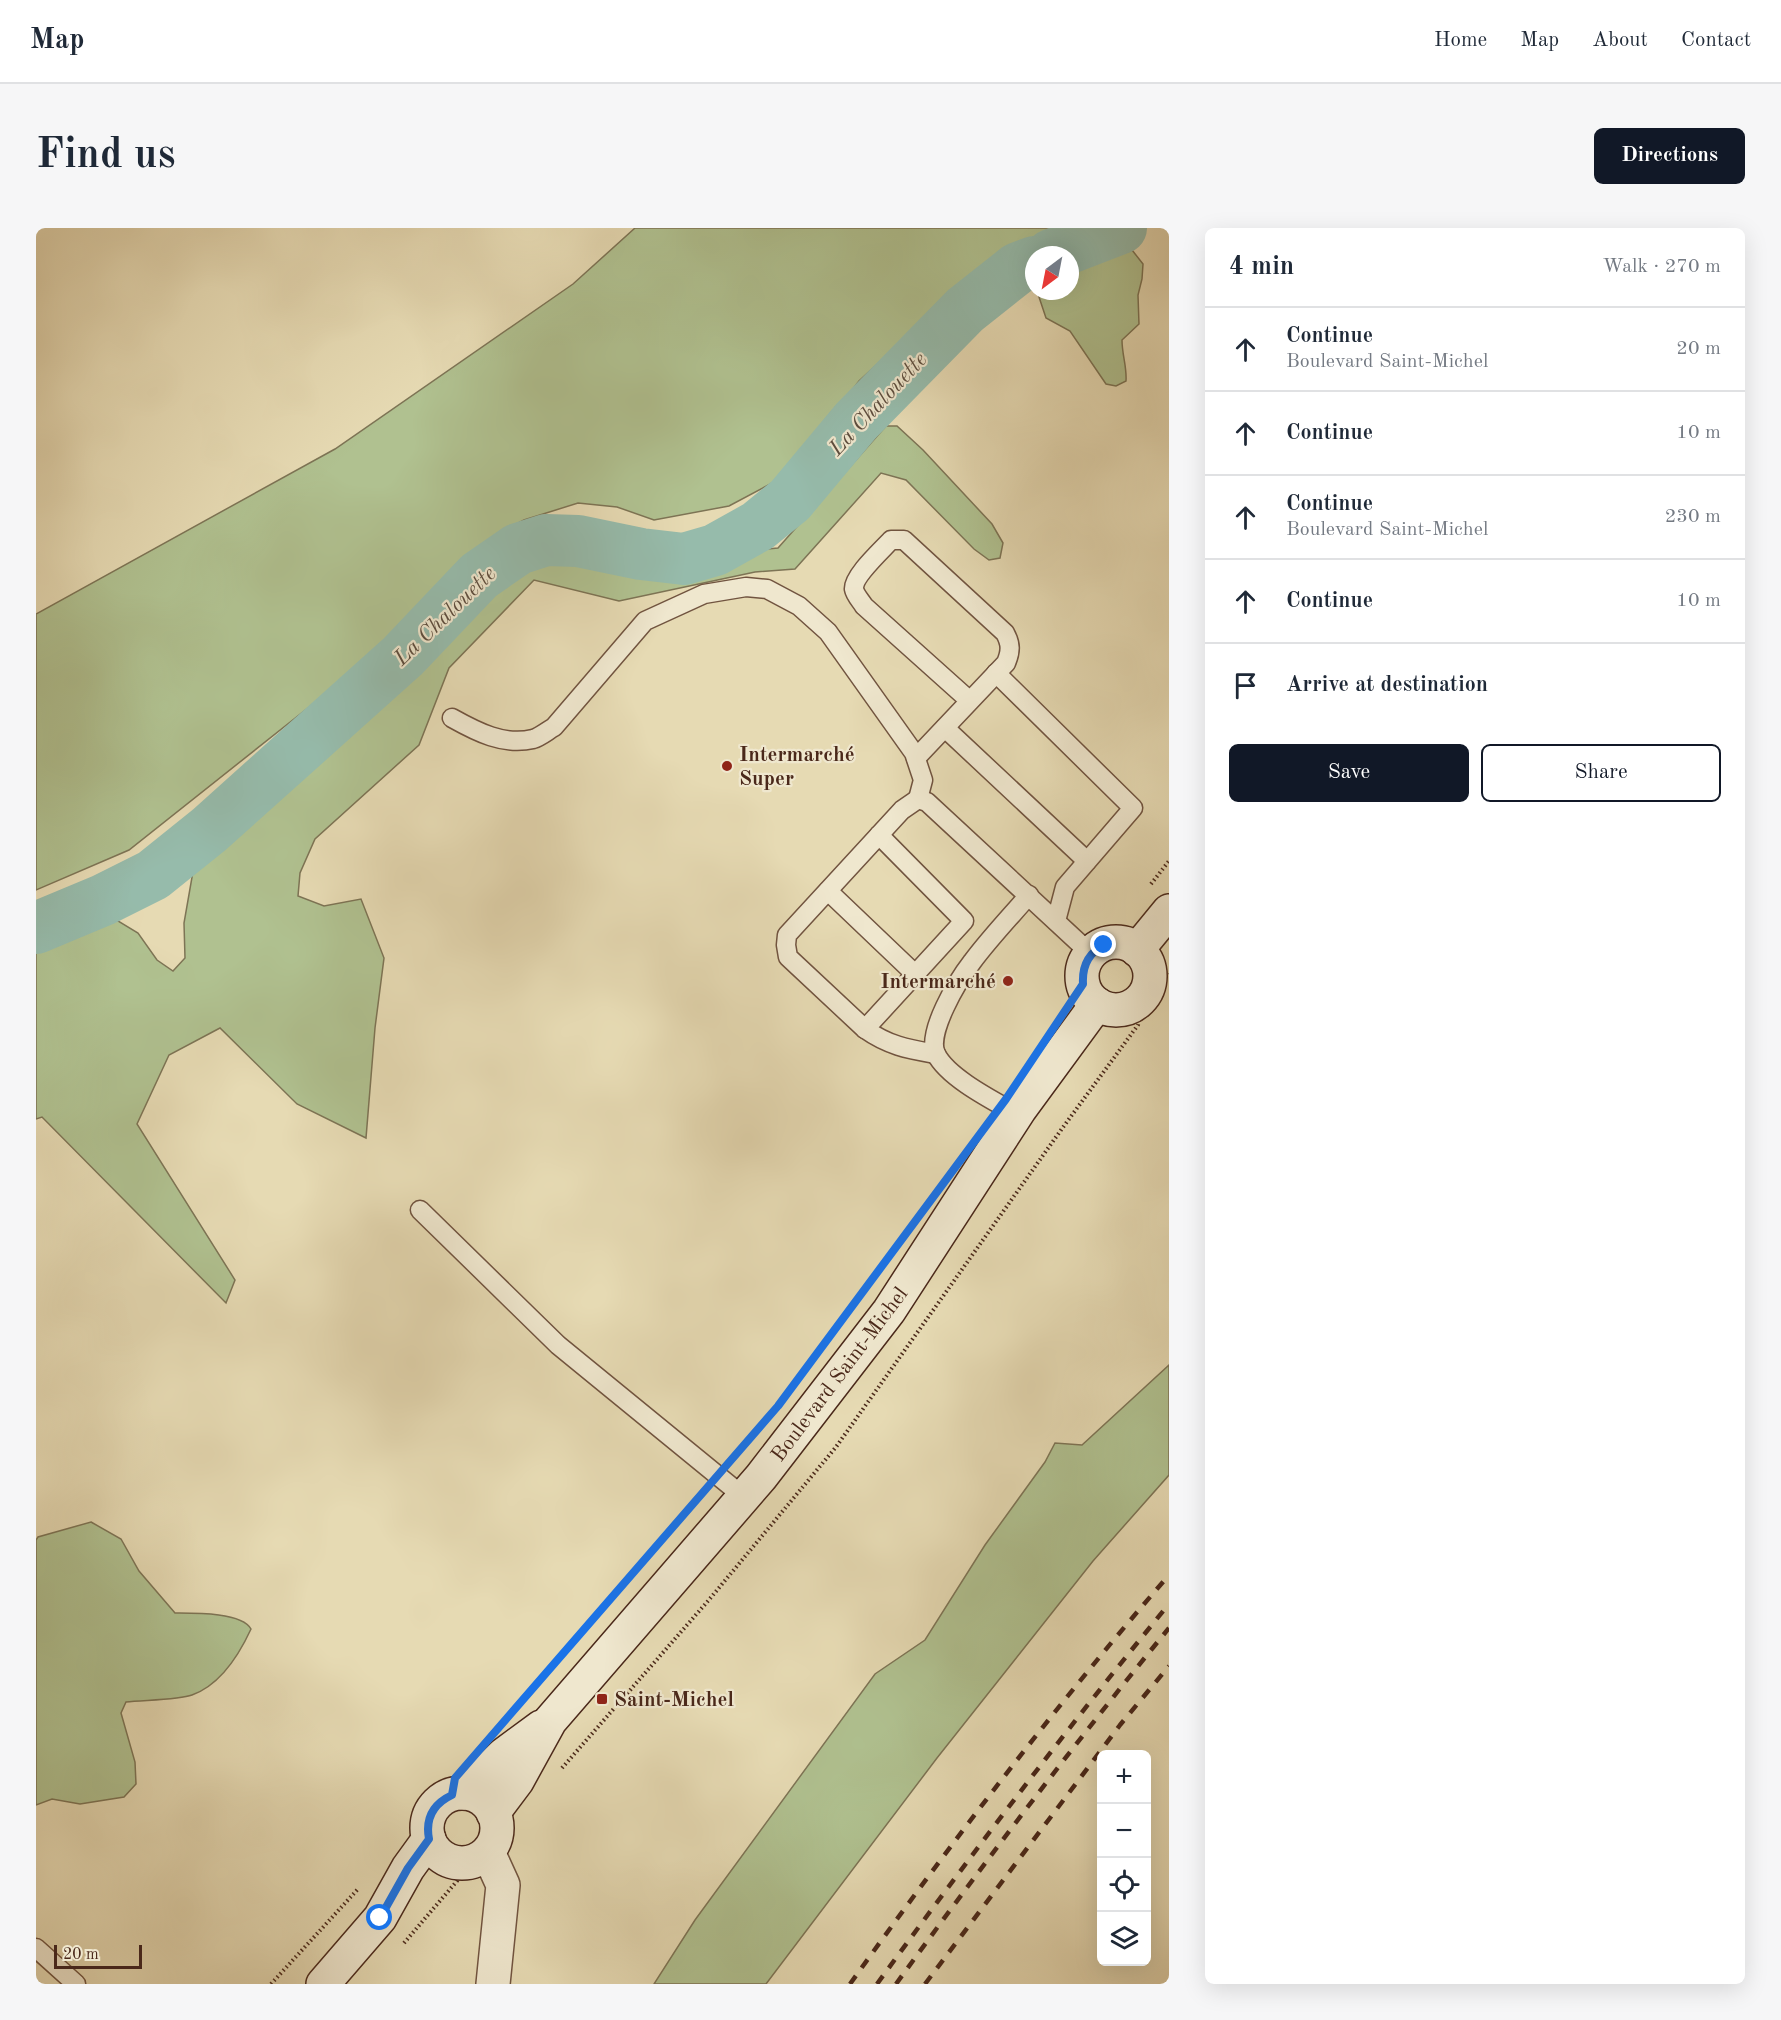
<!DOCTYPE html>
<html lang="en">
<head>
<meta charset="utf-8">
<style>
	:root { --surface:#fff; --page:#f6f6f7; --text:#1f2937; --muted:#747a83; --line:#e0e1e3; --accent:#111827 }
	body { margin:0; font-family:"Old Standard TT",serif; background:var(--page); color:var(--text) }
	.controls { position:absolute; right:18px; bottom:18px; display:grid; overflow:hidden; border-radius:9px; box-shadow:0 6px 24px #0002 }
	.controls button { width:54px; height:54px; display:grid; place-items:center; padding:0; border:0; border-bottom:2px solid var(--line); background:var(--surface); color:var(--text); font:30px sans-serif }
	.compass { position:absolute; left:989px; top:18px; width:54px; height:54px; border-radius:50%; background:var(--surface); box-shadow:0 6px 24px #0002; rotate:212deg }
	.scale { position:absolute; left:18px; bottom:15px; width:88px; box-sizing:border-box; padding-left:6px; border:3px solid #4a281a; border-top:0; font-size:16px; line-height:21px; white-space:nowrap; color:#4a281a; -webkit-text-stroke:4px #efe7ce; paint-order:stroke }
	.stop { position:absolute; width:18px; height:18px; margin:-14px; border:4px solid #1a73e8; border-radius:50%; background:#fff }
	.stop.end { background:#1a73e8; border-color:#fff; box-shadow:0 2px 6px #0008 }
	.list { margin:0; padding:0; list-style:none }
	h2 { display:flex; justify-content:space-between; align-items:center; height:78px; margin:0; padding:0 24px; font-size:26px }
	h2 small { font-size:20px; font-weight:400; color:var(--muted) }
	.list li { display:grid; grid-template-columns:39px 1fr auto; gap:18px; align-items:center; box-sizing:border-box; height:84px; padding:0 24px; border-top:2px solid var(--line) }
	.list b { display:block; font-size:22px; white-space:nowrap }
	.list p { margin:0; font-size:20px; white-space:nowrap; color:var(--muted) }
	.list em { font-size:20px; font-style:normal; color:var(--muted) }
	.actions { display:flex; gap:12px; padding:18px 24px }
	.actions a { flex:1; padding:14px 0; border:2px solid var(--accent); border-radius:9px; text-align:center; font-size:21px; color:var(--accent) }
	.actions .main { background:var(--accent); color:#fff }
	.icon { flex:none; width:33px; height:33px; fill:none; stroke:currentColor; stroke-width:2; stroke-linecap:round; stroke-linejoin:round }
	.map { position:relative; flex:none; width:1133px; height:1756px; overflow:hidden; border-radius:9px }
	header { display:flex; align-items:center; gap:36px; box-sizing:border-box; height:84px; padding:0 30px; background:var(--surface); border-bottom:2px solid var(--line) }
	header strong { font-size:28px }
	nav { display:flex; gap:33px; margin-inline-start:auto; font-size:21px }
	.intro { display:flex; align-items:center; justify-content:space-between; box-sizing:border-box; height:144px; padding:0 36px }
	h1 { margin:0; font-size:42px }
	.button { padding:15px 27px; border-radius:9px; background:var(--accent); color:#fff; font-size:21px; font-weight:700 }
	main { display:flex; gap:36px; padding:0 36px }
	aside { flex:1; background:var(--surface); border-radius:9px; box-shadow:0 6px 24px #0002 }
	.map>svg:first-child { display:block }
	.green { fill:#b0c190; stroke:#7d7455; stroke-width:1.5 }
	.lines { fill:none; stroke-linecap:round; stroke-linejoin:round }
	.river { stroke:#96bbab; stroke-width:52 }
	.lane-casing { stroke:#715440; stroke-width:21 }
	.street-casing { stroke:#715440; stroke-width:36 }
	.secondary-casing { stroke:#4a281a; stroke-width:36 }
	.path { stroke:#4a281a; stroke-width:4; stroke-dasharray:1.5 3; stroke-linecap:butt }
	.lane { stroke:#efe7ce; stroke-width:18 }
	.street { stroke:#efe7ce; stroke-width:33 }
	.secondary { stroke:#efe7ce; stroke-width:33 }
	.rail { stroke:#4a281a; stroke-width:4.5; stroke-dasharray:10 10; stroke-linecap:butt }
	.route { stroke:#1a73e8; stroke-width:8 }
	.poi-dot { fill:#8f2418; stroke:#efe7ce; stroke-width:2 }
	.labels { text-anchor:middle; stroke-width:4.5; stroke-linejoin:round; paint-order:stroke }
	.poi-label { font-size:21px; font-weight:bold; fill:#4a281a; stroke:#efe7ce; text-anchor:start }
	.street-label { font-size:21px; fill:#4a281a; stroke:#efe7ce }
	.water-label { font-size:22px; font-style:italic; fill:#5d4d3e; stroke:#efe7ce }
</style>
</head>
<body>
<header>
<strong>Map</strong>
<nav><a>Home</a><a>Map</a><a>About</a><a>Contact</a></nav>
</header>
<div class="intro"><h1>Find us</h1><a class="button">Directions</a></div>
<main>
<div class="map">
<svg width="1133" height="1756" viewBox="0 0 1133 1756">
	<rect width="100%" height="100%" fill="#e6dab3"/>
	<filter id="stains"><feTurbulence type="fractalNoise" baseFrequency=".00333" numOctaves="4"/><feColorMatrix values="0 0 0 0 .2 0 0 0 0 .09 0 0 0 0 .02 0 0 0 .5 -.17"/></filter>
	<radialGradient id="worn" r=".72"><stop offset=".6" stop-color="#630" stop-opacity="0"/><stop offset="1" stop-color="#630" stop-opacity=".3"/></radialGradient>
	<g class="green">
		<path d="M 599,0 L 1021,0 L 961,26 L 823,153 L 753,246 L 693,278 L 618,292 L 581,279 L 542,275 L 488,292 L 455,310 L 371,396 L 277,476 L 93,622 L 0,662 L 0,386 L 299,221 L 537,56 Z"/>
		<path d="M 1086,19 L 1096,22 L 1107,36 L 1106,51 L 1102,67 L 1103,96 L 1086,112 C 1086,127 1091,139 1090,153 L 1080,158 L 1070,156 L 1034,103 L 1010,90 L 1001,63 L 1034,63 L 1034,29 L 1072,20 Z"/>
		<path d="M 850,198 L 861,198 L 887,222 L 956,296 L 967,315 L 964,330 L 953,332 L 938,321 L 870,252 L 845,245 L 759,341 L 719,344 L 583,373 L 498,352 L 413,440 L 383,517 L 279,611 L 264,645 L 262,668 L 288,678 L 325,671 L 348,730 L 339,800 L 330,910 L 261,876 L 184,800 L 133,827 L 101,896 L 199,1052 L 190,1075 L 6,889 L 0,891 L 0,719 L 74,688 L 102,705 L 121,732 L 137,743 L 149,730 L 148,695 L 159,632 L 242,554 L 329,483 L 429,383 L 492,326 L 527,320 L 564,327 L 663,337 L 702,324 L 742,320 Z"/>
		<path d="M 1133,1137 L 1133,1247 L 1057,1333 L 901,1530 L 730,1756 L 618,1756 L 659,1692 L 839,1446 L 889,1412 L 949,1317 L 1009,1234 L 1019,1215 L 1046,1217 Z"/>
		<path d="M 55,1294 L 85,1311 L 103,1343 L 139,1385 C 157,1385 206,1384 215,1401 C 203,1427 184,1457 156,1467 C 143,1472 107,1472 90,1474 L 85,1485 L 99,1534 L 100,1556 L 88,1569 L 44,1576 L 16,1571 L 0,1577 L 0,1312 L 2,1309 Z"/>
	</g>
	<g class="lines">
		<g class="river">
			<path d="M 1015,27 L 1085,0"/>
			<path d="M 0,700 L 67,672 L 117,647 L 173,602 L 367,428 L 443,348 L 482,321 L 510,312 L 542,313 L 605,326 L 648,331 L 679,322 L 722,298 L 754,272 L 820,193 L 929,82 L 982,40 L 998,34"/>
		</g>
		<g class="lane-casing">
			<g id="lane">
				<path d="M 960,445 L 1097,580 L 1029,659 L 1020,693"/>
				<path d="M 416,490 C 441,504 468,518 497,511 C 504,509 511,503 518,499 L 609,393 L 668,366 L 710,359 L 731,361 L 763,378 L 792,404 L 878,525 L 887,552 L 882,571"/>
				<path d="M 909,500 L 1051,633"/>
				<path d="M 880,530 L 970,435 C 975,423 975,416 969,405 L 868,312 L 855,312 C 846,322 817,348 818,361 C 819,367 825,373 828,378 L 934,473"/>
				<path d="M 792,663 L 879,746"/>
				<path d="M 829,801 L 928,693 L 843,607"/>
				<path d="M 900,826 C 872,821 853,818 829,801 L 752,729 L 750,717 L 751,707 L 866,582 L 882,571 L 891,574 L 1055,726"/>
				<path d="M 981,886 C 958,873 912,850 900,826 C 890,805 922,752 936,734 C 953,711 974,689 993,667"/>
				<path d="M 384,982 L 522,1117 L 708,1269"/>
				<path d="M 0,1720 L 40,1756"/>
			</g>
		</g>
		<g class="street-casing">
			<path id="street" d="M 452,1624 L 467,1657 L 457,1756"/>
		</g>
		<g class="secondary-casing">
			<g id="secondary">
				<circle cx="1080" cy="748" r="34"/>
				<path d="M 1101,722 L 1133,683"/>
				<path d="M 428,1565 L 467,1527 L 505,1499"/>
				<circle cx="426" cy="1600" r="35"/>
				<path d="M 457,1585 L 481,1553 L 514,1493 L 725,1249 L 853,1083 L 984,881 L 1061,776"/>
				<path d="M 287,1756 L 344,1690 L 372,1640 L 393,1611"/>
			</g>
		</g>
		<g class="path">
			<path d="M 1115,656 L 1133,633"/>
			<path d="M 526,1540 L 672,1373 L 800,1219 L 1025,902 L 1102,797 L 1107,770 L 1133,746"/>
			<path d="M 368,1715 L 421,1653 L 426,1644"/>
			<path d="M 235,1756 L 322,1661"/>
		</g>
		<use href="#lane" class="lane"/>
		<use href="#street" class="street"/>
		<use href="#secondary" class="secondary"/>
		<g class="rail">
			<path d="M 814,1756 C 915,1615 1020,1477 1133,1347"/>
			<path d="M 841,1756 C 935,1627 1031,1500 1133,1376"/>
			<path d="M 860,1756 C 948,1635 1038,1516 1133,1400"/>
			<path d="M 889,1756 L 1084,1497 L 1133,1438"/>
		</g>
	</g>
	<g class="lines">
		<path class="route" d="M 344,1690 L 372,1640 L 393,1611 C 389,1590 397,1576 416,1567 L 419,1550 L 742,1178 L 970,871 L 1047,756 C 1046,738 1052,725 1068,717"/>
	</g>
	<g class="poi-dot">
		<circle cx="691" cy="538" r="6"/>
		<circle cx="972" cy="753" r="6"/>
		<rect x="560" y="1465" width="12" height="12" rx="3"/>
	</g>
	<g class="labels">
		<g class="poi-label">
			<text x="703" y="533">Intermarché<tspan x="703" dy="24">Super</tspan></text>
			<text x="960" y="760" text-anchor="end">Intermarché</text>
			<text x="578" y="1478">Saint-Michel</text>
		</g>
		<g class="street-label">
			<text transform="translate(803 1146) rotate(-53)" y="7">Boulevard Saint-Michel</text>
		</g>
		<g class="water-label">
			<text transform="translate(841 175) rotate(-47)" y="8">La Chalouette</text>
			<text transform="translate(408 387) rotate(-44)" y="8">La Chalouette</text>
		</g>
	</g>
	<rect width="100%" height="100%" filter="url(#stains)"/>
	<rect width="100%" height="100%" fill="url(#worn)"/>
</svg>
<div class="controls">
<button>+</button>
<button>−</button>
<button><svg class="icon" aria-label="locate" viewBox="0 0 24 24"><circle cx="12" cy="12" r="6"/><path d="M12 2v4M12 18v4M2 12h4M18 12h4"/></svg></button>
<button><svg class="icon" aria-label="layers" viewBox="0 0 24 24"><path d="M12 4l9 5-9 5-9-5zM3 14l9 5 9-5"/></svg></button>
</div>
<svg class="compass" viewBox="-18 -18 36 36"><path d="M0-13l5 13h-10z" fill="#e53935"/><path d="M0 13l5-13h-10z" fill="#747a83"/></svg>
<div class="scale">20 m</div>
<div class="stop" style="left:344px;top:1690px"></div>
<div class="stop end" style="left:1068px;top:717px"></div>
</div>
<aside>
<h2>4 min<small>Walk · 270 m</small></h2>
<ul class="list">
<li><svg class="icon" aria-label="ahead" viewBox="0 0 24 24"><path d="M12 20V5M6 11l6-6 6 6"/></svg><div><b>Continue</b><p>Boulevard Saint-Michel</p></div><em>20 m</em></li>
<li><svg class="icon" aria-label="ahead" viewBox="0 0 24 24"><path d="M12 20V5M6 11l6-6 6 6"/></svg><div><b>Continue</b></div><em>10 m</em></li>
<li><svg class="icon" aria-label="ahead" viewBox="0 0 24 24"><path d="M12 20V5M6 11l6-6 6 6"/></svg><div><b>Continue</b><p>Boulevard Saint-Michel</p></div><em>230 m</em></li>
<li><svg class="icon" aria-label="ahead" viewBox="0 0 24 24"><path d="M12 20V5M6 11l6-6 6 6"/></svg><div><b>Continue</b></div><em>10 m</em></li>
<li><svg class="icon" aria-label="arrive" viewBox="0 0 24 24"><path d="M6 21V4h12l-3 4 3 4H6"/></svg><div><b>Arrive at destination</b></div></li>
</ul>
<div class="actions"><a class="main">Save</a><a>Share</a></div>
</aside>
</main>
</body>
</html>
